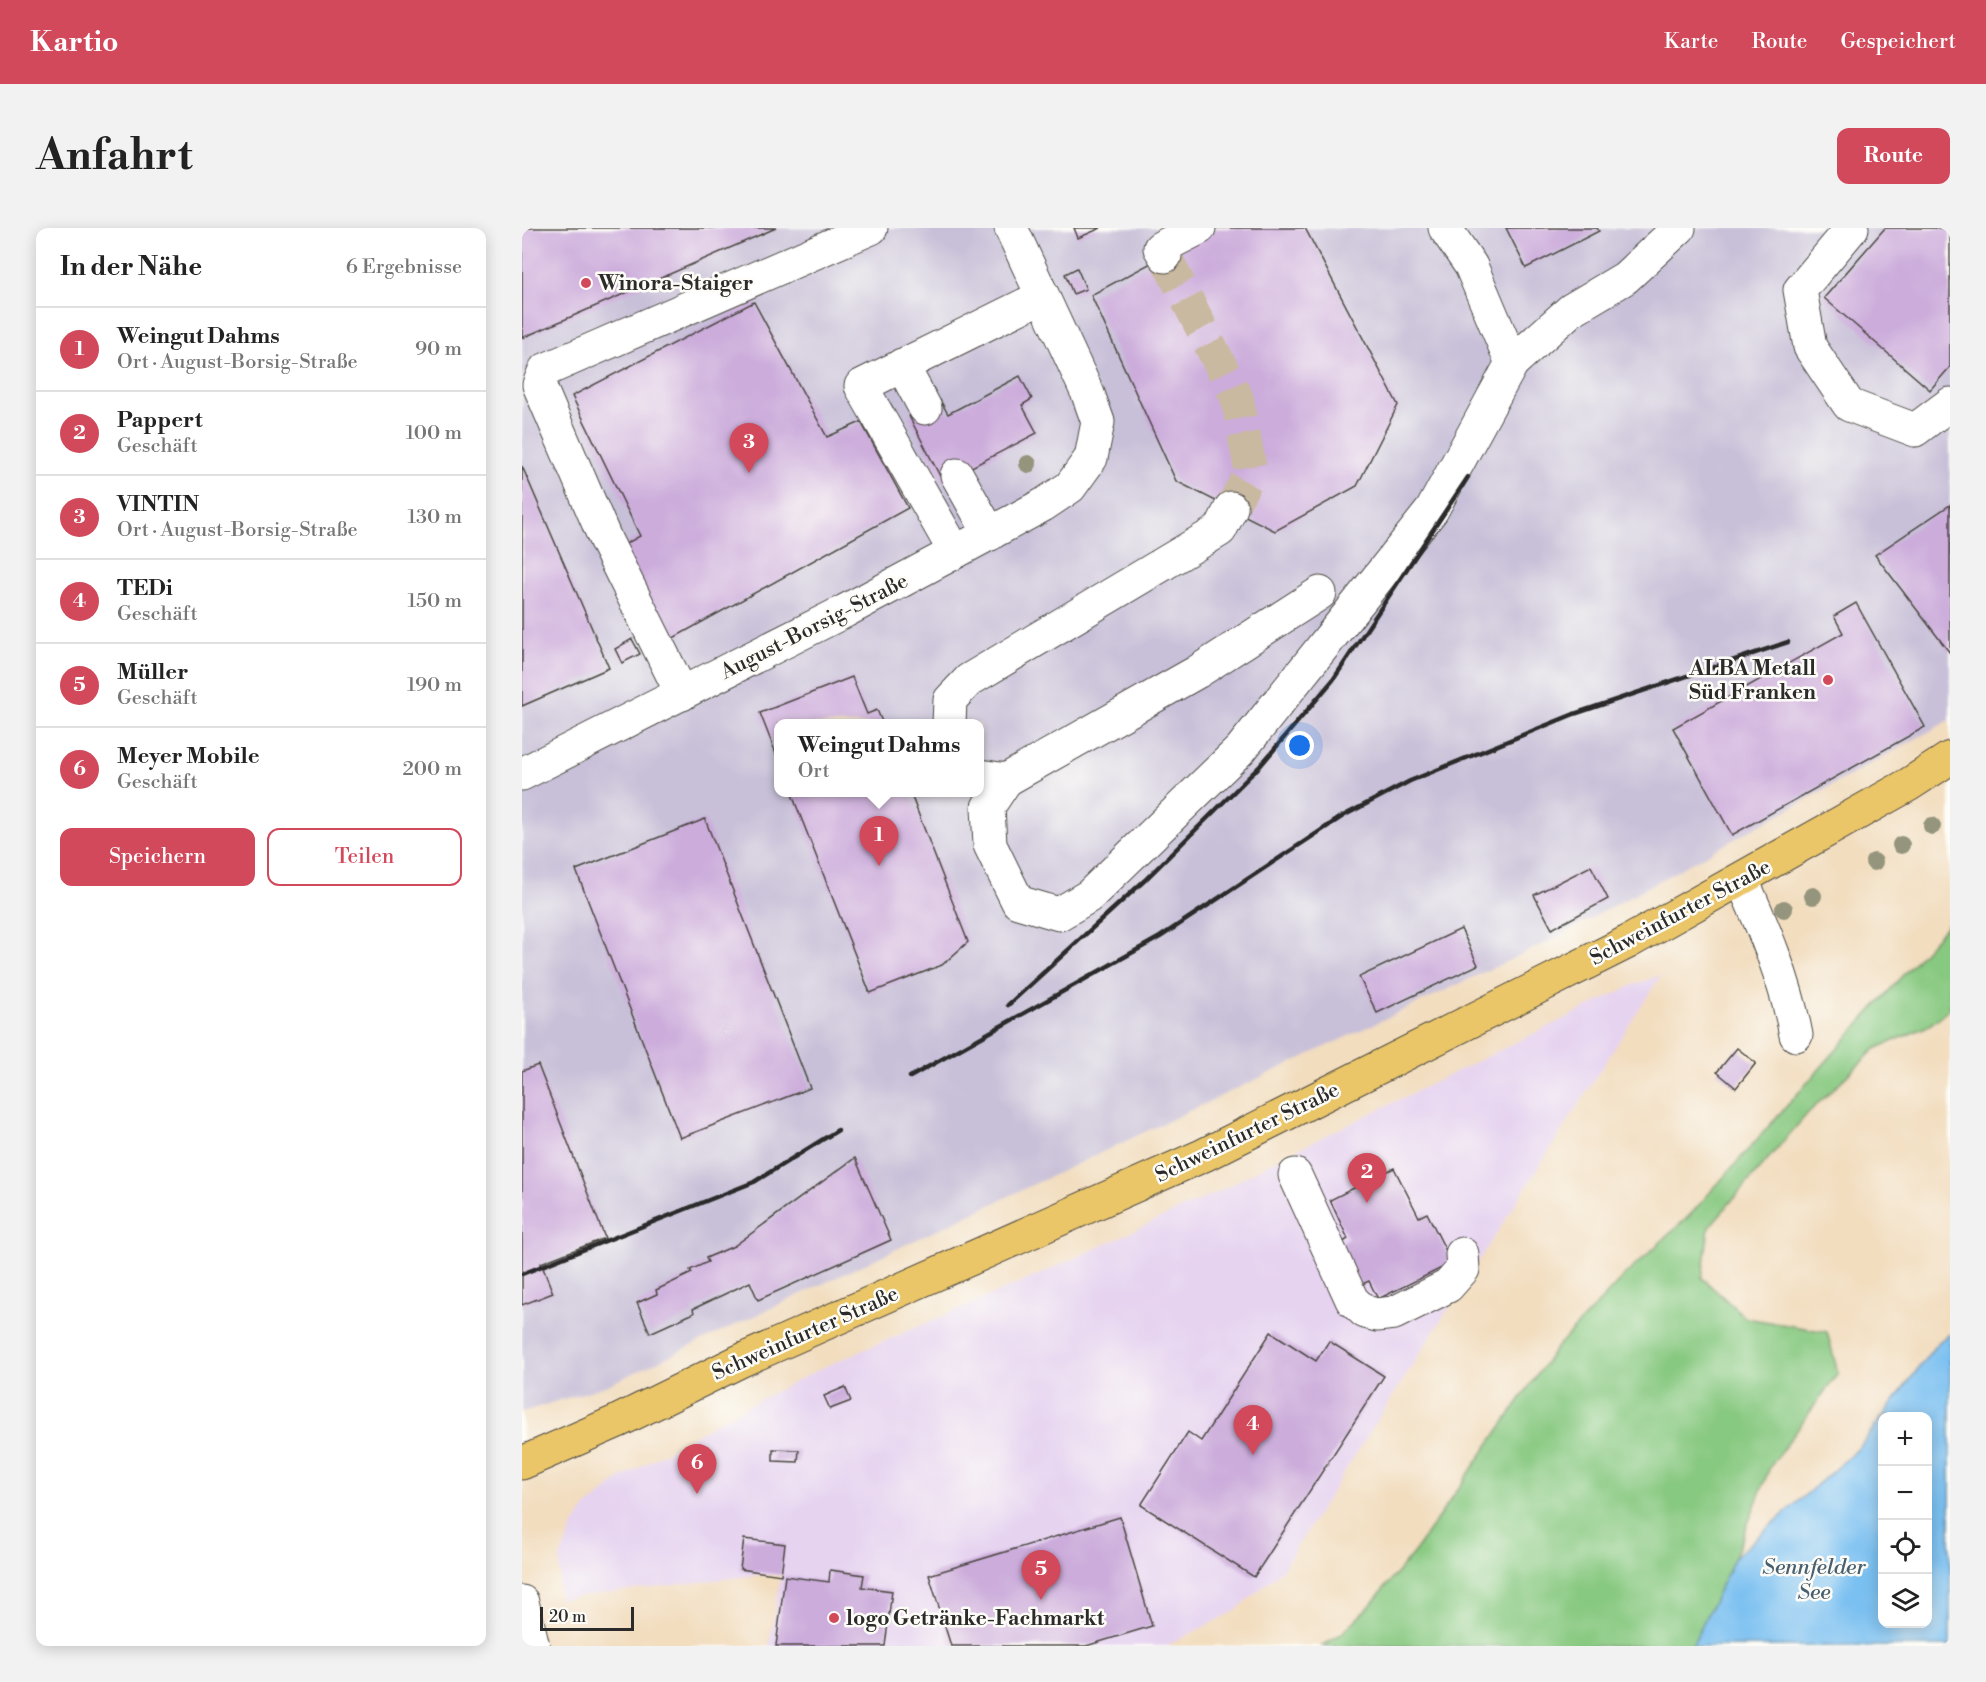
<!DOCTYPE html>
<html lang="de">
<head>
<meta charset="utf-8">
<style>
	:root { --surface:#fff; --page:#f2f2f2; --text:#222; --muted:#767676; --line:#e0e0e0; --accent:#d1495b }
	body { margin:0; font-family:"Libre Bodoni",serif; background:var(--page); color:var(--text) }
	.controls { position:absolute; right:18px; bottom:18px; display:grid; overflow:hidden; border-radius:12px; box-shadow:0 3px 15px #0003 }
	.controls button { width:54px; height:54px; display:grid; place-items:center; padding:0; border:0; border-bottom:2px solid var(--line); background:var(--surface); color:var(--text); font:30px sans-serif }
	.scale { position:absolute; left:18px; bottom:15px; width:94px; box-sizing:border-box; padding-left:6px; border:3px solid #2b2b2b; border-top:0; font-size:16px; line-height:21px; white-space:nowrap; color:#2b2b2b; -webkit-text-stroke:4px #fdfcf7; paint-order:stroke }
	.you { position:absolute; left:778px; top:518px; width:21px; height:21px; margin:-15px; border:4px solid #fff; border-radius:50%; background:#1a73e8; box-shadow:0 0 0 9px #1a73e833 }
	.badge { display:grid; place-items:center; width:39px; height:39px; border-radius:50%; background:var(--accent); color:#fff; font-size:20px; font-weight:700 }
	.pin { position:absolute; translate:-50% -50px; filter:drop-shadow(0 2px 3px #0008) }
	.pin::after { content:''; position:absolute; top:32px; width:21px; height:18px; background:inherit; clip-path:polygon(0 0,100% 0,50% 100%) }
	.popup { position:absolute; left:252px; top:491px; width:210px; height:78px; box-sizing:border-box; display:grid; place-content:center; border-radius:12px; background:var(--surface); filter:drop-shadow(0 2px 4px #0005); font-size:20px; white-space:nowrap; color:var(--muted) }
	.popup b { font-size:22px; color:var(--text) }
	.popup::after { content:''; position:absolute; left:50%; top:100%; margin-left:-12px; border:12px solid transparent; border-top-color:var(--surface) }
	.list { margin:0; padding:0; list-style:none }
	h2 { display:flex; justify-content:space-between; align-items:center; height:78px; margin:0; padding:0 24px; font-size:26px }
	h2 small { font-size:20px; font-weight:400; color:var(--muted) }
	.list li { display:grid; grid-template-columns:39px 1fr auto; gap:18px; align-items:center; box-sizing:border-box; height:84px; padding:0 24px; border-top:2px solid var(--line) }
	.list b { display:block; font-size:22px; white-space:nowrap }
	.list p { margin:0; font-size:20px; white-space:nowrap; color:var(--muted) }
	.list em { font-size:20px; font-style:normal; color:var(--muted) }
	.actions { display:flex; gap:12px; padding:18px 24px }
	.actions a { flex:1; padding:14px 0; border:2px solid var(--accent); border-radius:12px; text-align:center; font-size:21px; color:var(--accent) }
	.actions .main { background:var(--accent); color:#fff }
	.icon { flex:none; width:33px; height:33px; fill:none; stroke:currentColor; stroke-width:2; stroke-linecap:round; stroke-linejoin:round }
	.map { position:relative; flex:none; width:1428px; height:1418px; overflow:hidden; border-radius:12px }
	header { display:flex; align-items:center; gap:36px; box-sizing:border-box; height:84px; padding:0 30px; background:var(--accent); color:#fff }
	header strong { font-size:28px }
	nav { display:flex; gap:33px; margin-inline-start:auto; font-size:21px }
	.intro { display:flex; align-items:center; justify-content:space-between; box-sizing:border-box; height:144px; padding:0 36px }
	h1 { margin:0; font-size:42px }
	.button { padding:15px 27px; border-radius:12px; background:var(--accent); color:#fff; font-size:21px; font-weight:700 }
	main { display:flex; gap:36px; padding:0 36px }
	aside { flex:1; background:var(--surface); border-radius:12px; box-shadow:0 3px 15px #0003 }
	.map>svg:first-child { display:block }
	.built { fill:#e6d3f0 }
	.industrial { fill:#c8c0d8; fill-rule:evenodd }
	.green { fill:#88c981; stroke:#5a7a56; stroke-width:1.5 }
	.water { fill:#7ac0f1; stroke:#52768e; stroke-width:1.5 }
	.building { fill:#ccacdb }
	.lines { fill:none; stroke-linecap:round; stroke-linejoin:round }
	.minor-tunnel { stroke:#cab9a1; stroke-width:33; stroke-dasharray:33 16; stroke-linecap:butt }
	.minor-casing { stroke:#494641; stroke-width:35 }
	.major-casing { stroke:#494641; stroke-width:35 }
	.minor { stroke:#fff; stroke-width:33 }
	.major { stroke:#ebc669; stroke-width:33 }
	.rail { stroke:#2b2b2b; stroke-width:4.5 }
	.tree { fill:#94957c }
	.poi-dot { fill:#d1495b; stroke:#fdfcf7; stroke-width:2 }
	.labels { text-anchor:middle; stroke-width:5; stroke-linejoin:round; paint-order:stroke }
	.poi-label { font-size:21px; font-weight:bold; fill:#2b2b2b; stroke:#fdfcf7; text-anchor:start }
	.street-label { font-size:21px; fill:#2b2b2b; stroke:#fdfcf7 }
	.water-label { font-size:22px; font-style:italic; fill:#475f70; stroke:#fdfcf7 }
</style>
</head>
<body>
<header>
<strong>Kartio</strong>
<nav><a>Karte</a><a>Route</a><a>Gespeichert</a></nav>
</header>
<div class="intro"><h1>Anfahrt</h1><a class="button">Route</a></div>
<main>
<aside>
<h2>In der Nähe<small>6 Ergebnisse</small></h2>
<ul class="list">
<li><span class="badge">1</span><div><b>Weingut Dahms</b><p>Ort · August-Borsig-Straße</p></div><em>90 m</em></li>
<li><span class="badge">2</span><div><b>Pappert</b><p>Geschäft</p></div><em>100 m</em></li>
<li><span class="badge">3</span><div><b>VINTIN</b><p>Ort · August-Borsig-Straße</p></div><em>130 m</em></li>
<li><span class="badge">4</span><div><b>TEDi</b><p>Geschäft</p></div><em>150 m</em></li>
<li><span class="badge">5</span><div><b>Müller</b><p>Geschäft</p></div><em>190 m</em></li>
<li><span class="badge">6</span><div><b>Meyer Mobile</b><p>Geschäft</p></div><em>200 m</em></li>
</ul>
<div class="actions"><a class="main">Speichern</a><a>Teilen</a></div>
</aside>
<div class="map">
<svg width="1428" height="1418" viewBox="0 0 1428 1418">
	<rect width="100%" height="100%" fill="#fdfcf7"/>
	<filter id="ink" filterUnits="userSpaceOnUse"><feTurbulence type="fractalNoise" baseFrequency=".0167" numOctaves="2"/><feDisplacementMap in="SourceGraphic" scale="12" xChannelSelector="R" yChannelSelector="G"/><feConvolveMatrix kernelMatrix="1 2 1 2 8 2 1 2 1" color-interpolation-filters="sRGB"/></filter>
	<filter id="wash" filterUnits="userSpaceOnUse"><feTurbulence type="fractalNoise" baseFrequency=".008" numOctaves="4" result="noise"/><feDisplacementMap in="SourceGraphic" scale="24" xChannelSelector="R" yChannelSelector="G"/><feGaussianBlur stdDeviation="1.35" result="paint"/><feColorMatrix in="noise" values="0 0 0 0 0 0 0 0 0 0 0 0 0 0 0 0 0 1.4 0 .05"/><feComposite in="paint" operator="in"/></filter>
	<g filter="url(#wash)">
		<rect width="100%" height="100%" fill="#f2ddbf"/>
		<path class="built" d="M 1139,747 L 760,1342 L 713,1383 L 644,1418 L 247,1418 L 259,1347 L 236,1347 L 37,1371 L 38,1330 L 50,1300 L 64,1280 L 96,1252 L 206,1188 L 302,1139 L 514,1048 L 698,963 L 752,933 L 1111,757 Z"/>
		<path class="industrial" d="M 0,0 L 1428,0 L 1428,492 L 1028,713 L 84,1158 L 0,1184 ZM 256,496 L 458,496 L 458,564 L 256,564 Z"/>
		<path class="green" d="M 1428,694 L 1428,781 L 1406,798 L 1353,821 L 1286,885 L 1187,999 L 1180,1050 L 1224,1090 L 1305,1104 L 1316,1145 L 1248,1239 L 1213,1329 L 1170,1418 L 800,1418 L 819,1406 L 847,1379 L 893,1323 L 1033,1121 L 1105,1045 L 1168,987 Z"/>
		<path class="water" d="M 1428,1106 L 1428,1418 L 1170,1418 L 1213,1329 L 1338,1219 L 1360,1189 L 1360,1396 L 1406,1396 L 1406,1188 L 1361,1188 L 1415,1115 Z"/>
		<g id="blocks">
			<g class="building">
				<path d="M 0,0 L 254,0 L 0,110 Z"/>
				<path d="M 552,0 L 579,0 L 556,10 Z"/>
				<path d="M 695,0 L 783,0 L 876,177 L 835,258 L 753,303 L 654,253 L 569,67 Z"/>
				<path d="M 984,0 L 1075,0 L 1077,3 L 1004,40 Z"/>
				<path d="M 1363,0 L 1428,0 L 1428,139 L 1408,162 L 1302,70 Z"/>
				<path d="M 555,40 L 564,61 L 551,66 L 543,46 Z"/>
				<path d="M 232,74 L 305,209 L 339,194 L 386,280 L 146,413 L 100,318 L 118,308 L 50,168 Z"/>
				<path d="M 498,148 L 510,171 L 500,177 L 515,205 L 421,254 L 387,188 L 418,172 L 426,186 Z"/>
				<path d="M 0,238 L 87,440 L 0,478 Z"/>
				<path d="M 1428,277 L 1428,425 L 1353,327 Z"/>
				<path d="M 1334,375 L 1403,499 L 1210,607 L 1151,500 L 1321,405 L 1312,388 Z"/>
				<path d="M 110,411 L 118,426 L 100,435 L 93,421 Z"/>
				<path d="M 330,449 L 345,486 L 355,482 L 361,496 L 256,496 L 256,531 L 238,485 Z"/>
				<path d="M 269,564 L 388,564 L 446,714 L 420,737 L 348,765 Z"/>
				<path d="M 183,591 L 288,860 L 158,910 L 54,642 Z"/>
				<path d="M 1069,638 L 1086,671 L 1030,701 L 1012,667 Z"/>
				<path d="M 939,701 L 956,737 L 855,785 L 837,749 Z"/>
				<path d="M 1215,820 L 1234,835 L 1214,860 L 1195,844 Z"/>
				<path d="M 16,837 L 83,1010 L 19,1035 L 31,1065 L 0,1077 L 0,843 Z"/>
				<path d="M 333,930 L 369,1012 L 236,1072 L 228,1054 L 171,1081 L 172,1085 L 128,1105 L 115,1075 L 135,1066 L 134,1062 L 170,1045 L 168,1042 L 186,1034 L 184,1030 L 212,1018 Z"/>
				<path d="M 872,940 L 897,989 L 905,985 L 930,1035 L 856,1071 L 847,1053 L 838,1057 L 818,1016 L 826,1011 L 808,972 Z"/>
				<path d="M 749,1104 L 794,1133 L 807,1113 L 862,1148 L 732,1349 L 619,1277 L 666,1204 L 679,1213 Z"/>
				<path d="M 323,1159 L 329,1173 L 308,1181 L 302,1168 Z"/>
				<path d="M 251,1221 L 277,1222 L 276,1234 L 251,1233 Z"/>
				<path d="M 598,1289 L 630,1398 L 564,1418 L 429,1418 L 407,1347 Z"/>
				<path d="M 222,1311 L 263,1316 L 259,1347 L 218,1341 Z"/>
				<path d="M 308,1342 L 342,1347 L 340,1359 L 370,1363 L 363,1418 L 254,1418 L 263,1348 L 307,1354 Z"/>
			</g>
		</g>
	</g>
	<g filter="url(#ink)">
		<use href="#blocks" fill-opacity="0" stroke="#494641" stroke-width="1.5"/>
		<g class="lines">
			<path class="minor-tunnel" d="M 643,28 L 715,170 L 729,244 L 709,280"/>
			<g class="minor-casing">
				<g id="minor">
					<path d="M 1330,0 L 1278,62 L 1288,119 L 1327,177 L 1393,202 L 1428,176"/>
					<path d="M 643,28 L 638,20 L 677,0"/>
					<path d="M 990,135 L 1049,82 L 1103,50 L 1157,0"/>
					<path d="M 380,137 L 403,180"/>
					<path d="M 435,247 L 468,306"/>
					<path d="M 433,324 L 339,158 L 521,68"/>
					<path d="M 160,466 L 84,313 L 17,157 L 23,142 L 349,0"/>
					<path d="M 427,496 L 428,472 L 447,452 L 698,302 L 709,280"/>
					<path d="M 0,546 L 323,383 L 521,277 L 548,259 L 569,230 L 576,194 L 566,166 L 489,0"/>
					<path d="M 458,548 L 484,552 L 675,444 L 798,365"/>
					<path d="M 484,552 L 466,579 L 468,617 L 496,674 L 537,686 L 567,668 L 719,521 L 827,386 L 910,282 L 990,135 L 949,38 L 923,0"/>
					<path d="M 1220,652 C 1242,701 1264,753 1274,807"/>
					<path d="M 773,947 L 830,1072 L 843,1084 L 855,1087 L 872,1085 L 926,1058 L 941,1041 L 940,1026"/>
					<path d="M 0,1374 L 11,1418"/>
				</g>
			</g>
			<g class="major-casing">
				<path id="major" d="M 0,1235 L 96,1193 L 218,1133 L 682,927 L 1106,714 L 1386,557 L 1428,530"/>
			</g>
			<use href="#minor" class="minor"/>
			<use href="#major" class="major"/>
			<g class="rail">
				<path d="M 486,777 L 623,652 L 738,538 L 811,452 L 946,249"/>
				<path d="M 388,849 L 638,709 L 821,588 L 888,553 L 1052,486 L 1266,414"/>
				<path d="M 0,1046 L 232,954 L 316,902"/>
			</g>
		</g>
		<g class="tree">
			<circle cx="506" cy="236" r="9"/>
			<circle cx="1410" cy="598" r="9"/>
			<circle cx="1379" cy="617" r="9"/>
			<circle cx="1352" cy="634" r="9"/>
			<circle cx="1291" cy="668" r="9"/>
			<circle cx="1262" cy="681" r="9"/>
		</g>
	</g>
	<g class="poi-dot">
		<circle cx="64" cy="55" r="6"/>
		<circle cx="1306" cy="452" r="6"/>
		<circle cx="312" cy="1390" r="6"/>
	</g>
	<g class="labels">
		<g class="poi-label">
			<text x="76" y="62">Winora-Staiger</text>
			<text x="1294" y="447" text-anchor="end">ALBA Metall<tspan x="1294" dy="24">Süd Franken</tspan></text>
			<text x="324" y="1397">logo Getränke-Fachmarkt</text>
		</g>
		<g class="street-label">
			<text transform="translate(292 398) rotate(-27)" y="7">August-Borsig-Straße</text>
			<text transform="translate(1158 684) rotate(-28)" y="7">Schweinfurter Straße</text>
			<text transform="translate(725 904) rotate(-26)" y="7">Schweinfurter Straße</text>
			<text transform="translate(283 1105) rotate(-24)" y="7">Schweinfurter Straße</text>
		</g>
		<g class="water-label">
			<text x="1292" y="1346">Sennfelder<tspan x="1292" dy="25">See</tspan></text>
		</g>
	</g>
</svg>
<div class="controls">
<button>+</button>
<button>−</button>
<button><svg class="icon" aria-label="locate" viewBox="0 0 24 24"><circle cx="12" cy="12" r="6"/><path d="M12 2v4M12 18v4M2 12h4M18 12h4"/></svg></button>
<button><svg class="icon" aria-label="layers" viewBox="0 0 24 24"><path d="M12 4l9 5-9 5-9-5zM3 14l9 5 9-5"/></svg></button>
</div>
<div class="scale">20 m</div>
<div class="you"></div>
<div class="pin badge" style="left:357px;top:638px">1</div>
<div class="popup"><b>Weingut Dahms</b>Ort</div>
<div class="pin badge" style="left:845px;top:975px">2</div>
<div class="pin badge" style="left:227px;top:245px">3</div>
<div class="pin badge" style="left:731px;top:1227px">4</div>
<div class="pin badge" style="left:519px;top:1372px">5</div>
<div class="pin badge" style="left:175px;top:1266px">6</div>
</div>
</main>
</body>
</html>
